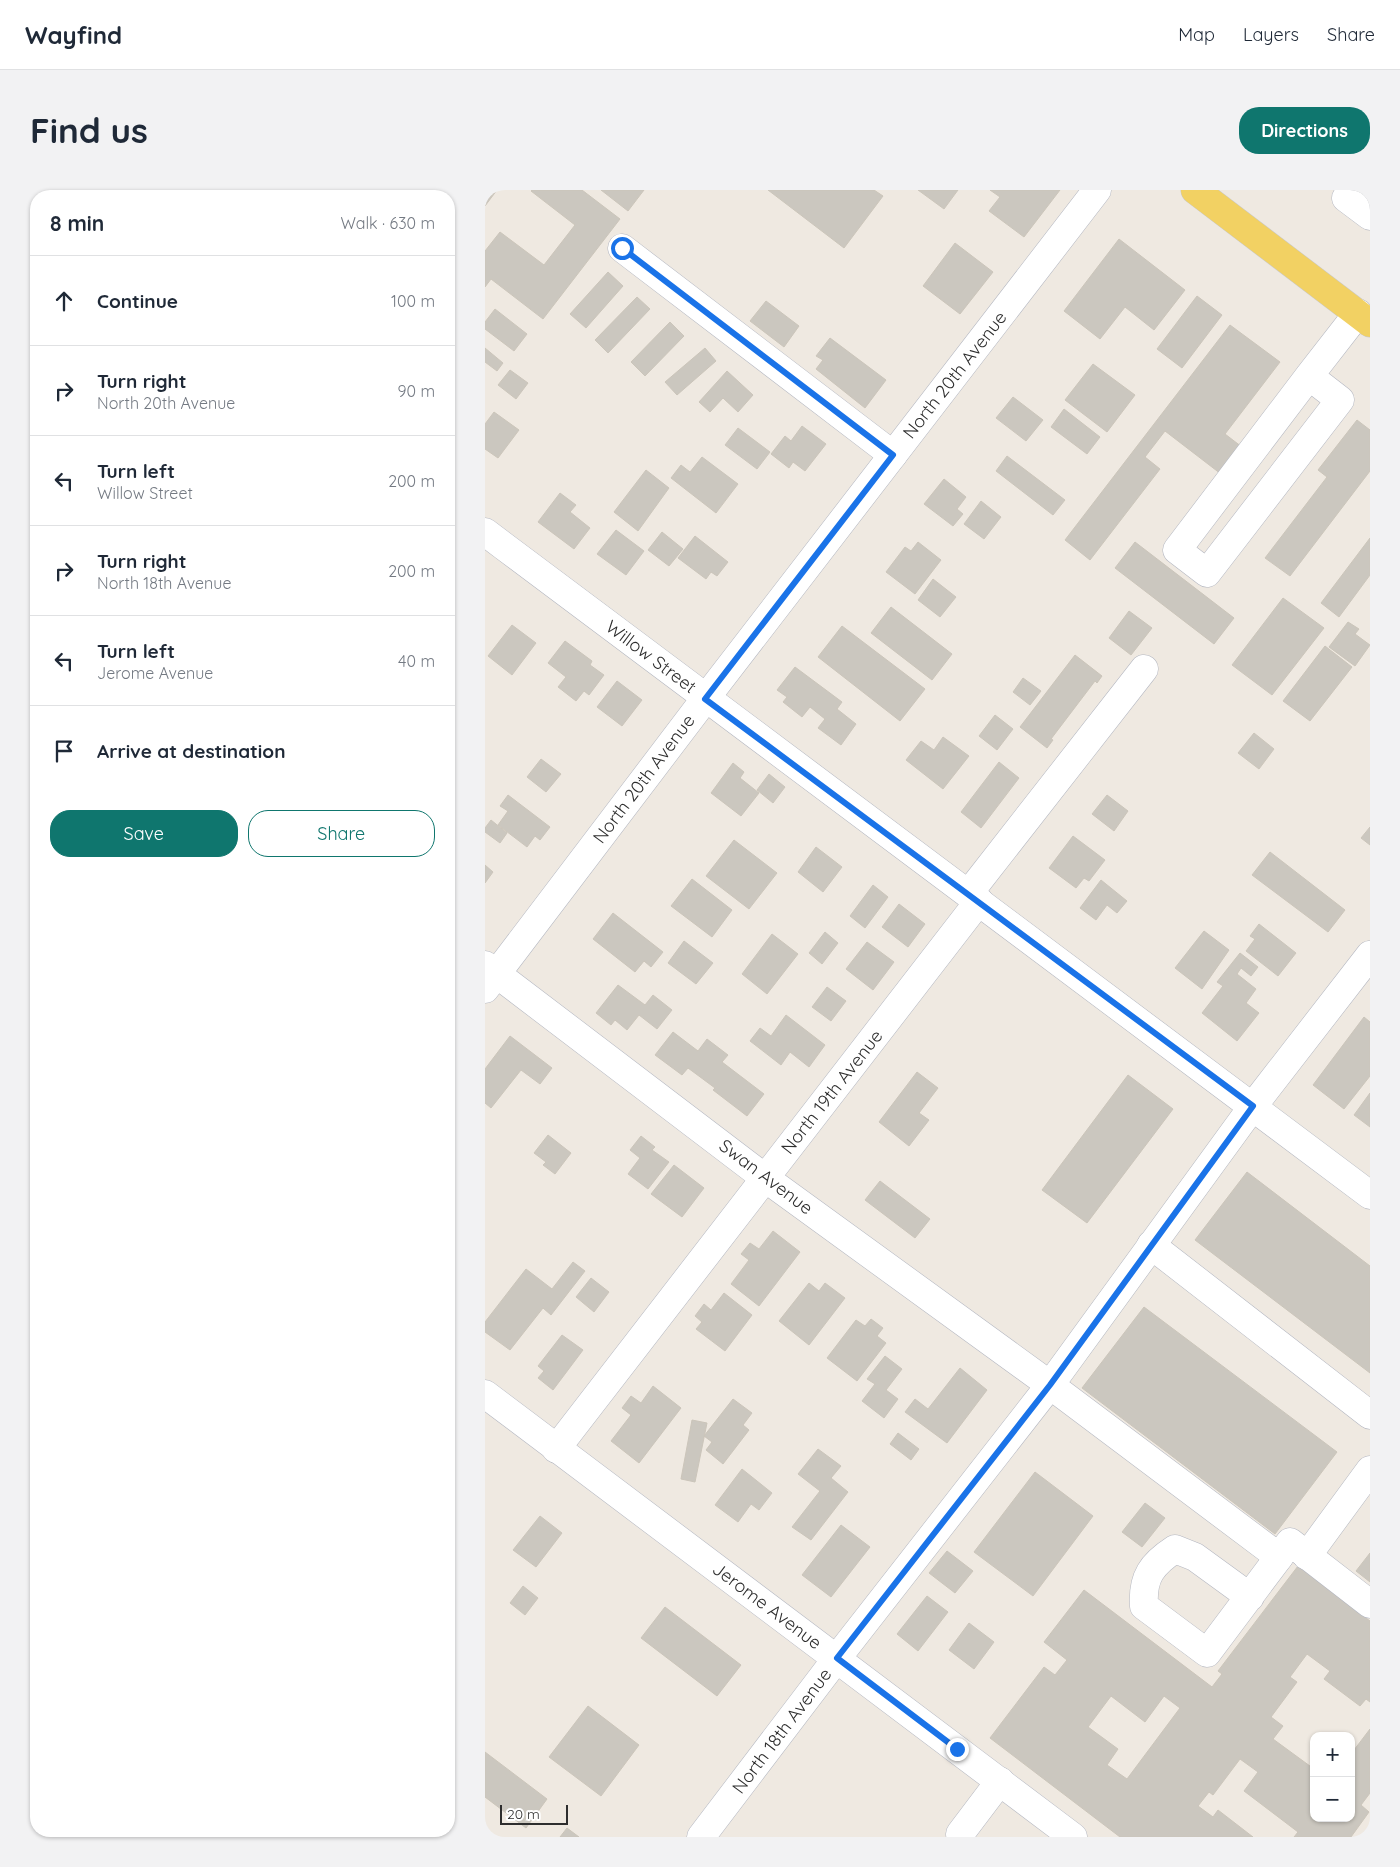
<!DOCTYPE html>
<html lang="en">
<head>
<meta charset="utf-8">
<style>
	:root { --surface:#fff; --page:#f2f2f3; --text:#1f2937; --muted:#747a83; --line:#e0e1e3; --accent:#0f766e }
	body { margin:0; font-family:Quicksand,sans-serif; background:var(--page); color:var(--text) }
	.controls { position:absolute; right:15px; bottom:15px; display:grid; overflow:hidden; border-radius:10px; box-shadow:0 1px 4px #0004 }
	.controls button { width:45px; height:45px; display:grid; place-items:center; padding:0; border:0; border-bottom:1px solid var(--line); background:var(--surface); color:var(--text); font:25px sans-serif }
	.scale { position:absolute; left:15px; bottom:12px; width:68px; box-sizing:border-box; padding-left:5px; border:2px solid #2e2e2e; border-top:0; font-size:14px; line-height:18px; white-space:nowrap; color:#2e2e2e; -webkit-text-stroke:4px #fff; paint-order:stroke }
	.stop { position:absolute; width:15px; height:15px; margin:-11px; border:4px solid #1a73e8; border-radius:50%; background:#fff }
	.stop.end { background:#1a73e8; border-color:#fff; box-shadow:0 1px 5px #0008 }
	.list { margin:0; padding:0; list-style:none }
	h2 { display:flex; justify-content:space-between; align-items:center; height:65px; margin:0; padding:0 20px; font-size:21px }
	h2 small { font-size:16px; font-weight:400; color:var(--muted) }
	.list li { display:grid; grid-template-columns:32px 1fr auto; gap:15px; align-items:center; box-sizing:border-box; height:90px; padding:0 20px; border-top:1px solid var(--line) }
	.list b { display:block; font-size:19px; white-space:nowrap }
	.list p { margin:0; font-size:16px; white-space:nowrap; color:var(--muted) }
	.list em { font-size:16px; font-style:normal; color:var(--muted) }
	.actions { display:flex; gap:10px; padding:15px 20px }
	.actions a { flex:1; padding:11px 0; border:1px solid var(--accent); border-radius:20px; text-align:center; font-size:18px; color:var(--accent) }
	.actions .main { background:var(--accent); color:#fff }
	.icon { flex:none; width:28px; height:28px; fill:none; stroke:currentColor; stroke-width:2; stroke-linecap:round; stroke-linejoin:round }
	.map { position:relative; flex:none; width:885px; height:1647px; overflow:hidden; border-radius:20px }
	header { display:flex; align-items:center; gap:30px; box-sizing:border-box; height:70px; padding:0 25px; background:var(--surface); border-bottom:1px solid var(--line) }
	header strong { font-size:24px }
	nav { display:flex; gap:28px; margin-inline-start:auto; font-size:18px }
	.intro { display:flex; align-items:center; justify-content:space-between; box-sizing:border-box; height:120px; padding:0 30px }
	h1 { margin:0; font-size:35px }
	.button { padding:12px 22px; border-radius:20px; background:var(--accent); color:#fff; font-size:18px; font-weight:700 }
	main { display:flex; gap:30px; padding:0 30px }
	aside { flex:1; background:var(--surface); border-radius:20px; box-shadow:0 1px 4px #0004 }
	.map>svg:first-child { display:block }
	.building { fill:#cbc7bf; stroke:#cbc5ba; fill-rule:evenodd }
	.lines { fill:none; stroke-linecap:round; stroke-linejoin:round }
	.minor-casing { stroke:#b4b7c1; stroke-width:29 }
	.major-casing { stroke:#c9c9c9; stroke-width:29 }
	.minor { stroke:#fff; stroke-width:28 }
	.major { stroke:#f2d163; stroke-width:28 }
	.route { stroke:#1a73e8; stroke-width:6 }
	.labels { text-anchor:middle; stroke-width:4.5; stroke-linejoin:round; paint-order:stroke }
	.street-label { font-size:18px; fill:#2e2e2e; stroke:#fff }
</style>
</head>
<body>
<header>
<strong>Wayfind</strong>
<nav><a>Map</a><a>Layers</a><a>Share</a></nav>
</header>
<div class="intro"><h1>Find us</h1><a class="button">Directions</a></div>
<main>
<aside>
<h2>8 min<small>Walk · 630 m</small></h2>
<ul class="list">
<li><svg class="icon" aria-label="ahead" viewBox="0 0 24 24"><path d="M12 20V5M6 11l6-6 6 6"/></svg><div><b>Continue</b></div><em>100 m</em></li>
<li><svg class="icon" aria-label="right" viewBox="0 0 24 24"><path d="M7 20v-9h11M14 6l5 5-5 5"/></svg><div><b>Turn right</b><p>North 20th Avenue</p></div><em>90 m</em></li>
<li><svg class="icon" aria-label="left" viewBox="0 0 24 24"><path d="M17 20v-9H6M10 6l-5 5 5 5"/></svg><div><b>Turn left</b><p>Willow Street</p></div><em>200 m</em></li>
<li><svg class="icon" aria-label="right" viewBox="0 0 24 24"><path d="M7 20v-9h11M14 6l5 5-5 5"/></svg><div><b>Turn right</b><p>North 18th Avenue</p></div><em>200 m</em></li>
<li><svg class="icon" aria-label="left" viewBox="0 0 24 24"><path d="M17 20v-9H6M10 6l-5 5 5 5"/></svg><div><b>Turn left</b><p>Jerome Avenue</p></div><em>40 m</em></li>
<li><svg class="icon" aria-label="arrive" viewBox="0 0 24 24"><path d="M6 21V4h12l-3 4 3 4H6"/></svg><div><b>Arrive at destination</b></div></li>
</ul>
<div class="actions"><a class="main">Save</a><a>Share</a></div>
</aside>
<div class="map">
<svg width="885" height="1647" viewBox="0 0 885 1647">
	<rect width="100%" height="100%" fill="#efe9e1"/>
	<g class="building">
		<path d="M 0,0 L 12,0 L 0,16 Z"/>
		<path d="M 47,0 L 97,0 L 135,29 L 58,129 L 6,89 L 0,97 L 0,61 L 15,42 L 59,75 L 90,35 L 46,1 Z"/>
		<path d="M 116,0 L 159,0 L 143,21 Z"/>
		<path d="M 283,0 L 389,0 L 398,6 L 359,58 Z"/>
		<path d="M 433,0 L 473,0 L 459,19 Z"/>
		<path d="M 505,0 L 575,0 L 539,47 L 504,21 L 515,7 Z"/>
		<path d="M 634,49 L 700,100 L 669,140 L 640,117 L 615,149 L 579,121 Z"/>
		<path d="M 470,53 L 508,82 L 475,124 L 438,96 Z"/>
		<path d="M 123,82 L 138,96 L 101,138 L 85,124 Z"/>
		<path d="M 712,106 L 737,125 L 697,178 L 672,159 Z"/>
		<path d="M 152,107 L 165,119 L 123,163 L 110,150 Z"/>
		<path d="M 281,111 L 314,136 L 299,157 L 265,131 Z"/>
		<path d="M 10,119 L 42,144 L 29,161 L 0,139 L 0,132 Z"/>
		<path d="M 185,132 L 199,146 L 160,186 L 146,172 Z"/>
		<path d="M 745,135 L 795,172 L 740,244 L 757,257 L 736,284 L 680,241 L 660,267 L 675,279 L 605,370 L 580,350 Z"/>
		<path d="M 345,148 L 401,190 L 380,218 L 331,179 L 338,170 L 331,166 Z"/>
		<path d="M 0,158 L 18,173 L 12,181 L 0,172 Z"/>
		<path d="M 220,158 L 231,171 L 192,205 L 180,192 Z"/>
		<path d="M 608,174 L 650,205 L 622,242 L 580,210 Z"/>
		<path d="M 25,180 L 43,193 L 31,209 L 13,195 Z"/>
		<path d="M 242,181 L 268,205 L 253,222 L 238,208 L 225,222 L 214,212 Z"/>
		<path d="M 528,207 L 558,230 L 541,251 L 511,228 Z"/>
		<path d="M 579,219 L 615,247 L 602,264 L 566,237 Z"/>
		<path d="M 9,222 L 34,240 L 13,268 L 0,259 L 0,234 Z"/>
		<path d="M 872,230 L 885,240 L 885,281 L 805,386 L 780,368 L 842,287 L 833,280 Z"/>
		<path d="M 317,236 L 341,254 L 320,281 L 308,272 L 304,278 L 286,264 L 300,246 L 306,251 Z"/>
		<path d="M 253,238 L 285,262 L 272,279 L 240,255 Z"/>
		<path d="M 522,266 L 580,310 L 568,325 L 511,281 Z"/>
		<path d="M 217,267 L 253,294 L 231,323 L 186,288 L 196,275 L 205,282 Z"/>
		<path d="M 161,280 L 184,298 L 153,341 L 129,322 Z"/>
		<path d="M 459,289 L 481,307 L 472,319 L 478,324 L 468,336 L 439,314 Z"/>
		<path d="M 75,303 L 91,315 L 85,322 L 105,338 L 89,359 L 53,332 Z"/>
		<path d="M 496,311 L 516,327 L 499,349 L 479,334 Z"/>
		<path d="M 131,340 L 159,361 L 141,385 L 112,364 Z"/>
		<path d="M 177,342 L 198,359 L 184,376 L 163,360 Z"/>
		<path d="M 210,346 L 243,372 L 232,386 L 226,382 L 221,389 L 193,368 Z"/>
		<path d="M 885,348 L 885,385 L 854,427 L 836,413 Z"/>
		<path d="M 433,352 L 456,370 L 430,404 L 401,382 L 420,357 L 426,361 Z"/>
		<path d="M 650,352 L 749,428 L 729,454 L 630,378 Z"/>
		<path d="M 448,389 L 471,407 L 455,427 L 433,410 Z"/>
		<path d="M 798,408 L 839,438 L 787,505 L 747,475 Z"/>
		<path d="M 406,417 L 467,464 L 447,490 L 386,443 Z"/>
		<path d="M 644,421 L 667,438 L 646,465 L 624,448 Z"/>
		<path d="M 863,432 L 874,439 L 870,444 L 885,455 L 870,476 L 844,457 Z"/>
		<path d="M 27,435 L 51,453 L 27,485 L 3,466 Z"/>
		<path d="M 357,436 L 440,499 L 415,531 L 333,467 Z"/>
		<path d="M 80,451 L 107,471 L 105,475 L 119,485 L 104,505 L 99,501 L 91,511 L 73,497 L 81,487 L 63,473 Z"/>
		<path d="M 840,456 L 867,477 L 825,531 L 798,511 Z"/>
		<path d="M 590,465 L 617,486 L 612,493 L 610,491 L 566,549 L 568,550 L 562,558 L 535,537 Z"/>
		<path d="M 310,477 L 357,512 L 352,519 L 371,534 L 356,555 L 333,538 L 340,529 L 325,517 L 317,527 L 298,512 L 302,507 L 292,500 Z"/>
		<path d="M 538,488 L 556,501 L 545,515 L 528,502 Z"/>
		<path d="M 132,491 L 157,510 L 137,536 L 112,517 Z"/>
		<path d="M 510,525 L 528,539 L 512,560 L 494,546 Z"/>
		<path d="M 769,543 L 789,559 L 774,579 L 753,563 Z"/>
		<path d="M 458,547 L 484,566 L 458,599 L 421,570 L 436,551 L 449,560 Z"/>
		<path d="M 56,569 L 76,584 L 61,602 L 42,587 Z"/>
		<path d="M 514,572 L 534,588 L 496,638 L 476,622 Z"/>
		<path d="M 248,573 L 259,582 L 255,588 L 274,603 L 256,626 L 226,603 Z"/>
		<path d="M 284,584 L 300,597 L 288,613 L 272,600 Z"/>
		<path d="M 23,605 L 65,637 L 55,650 L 50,646 L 42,657 L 13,635 L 23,621 L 15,616 Z"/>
		<path d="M 622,605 L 643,621 L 629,641 L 607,624 Z"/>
		<path d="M 6,630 L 22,643 L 15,653 L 0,642 L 0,638 Z"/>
		<path d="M 885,637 L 885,655 L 876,648 Z"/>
		<path d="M 588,646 L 620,670 L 604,691 L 599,688 L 591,698 L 564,678 Z"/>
		<path d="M 249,650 L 292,683 L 264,719 L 221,686 Z"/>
		<path d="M 331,657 L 357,677 L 338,702 L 313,682 Z"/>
		<path d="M 785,662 L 860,720 L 843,742 L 767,685 Z"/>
		<path d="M 0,675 L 8,682 L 0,693 Z"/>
		<path d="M 207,689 L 247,720 L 227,747 L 186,716 Z"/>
		<path d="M 616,690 L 642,711 L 632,723 L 622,715 L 611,730 L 595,718 Z"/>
		<path d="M 388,695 L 403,707 L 380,738 L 365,726 Z"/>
		<path d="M 414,714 L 440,734 L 423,757 L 397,737 Z"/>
		<path d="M 128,723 L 178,762 L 166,777 L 159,771 L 150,782 L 108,749 Z"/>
		<path d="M 774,734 L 811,763 L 793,786 L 761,761 L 770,749 L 765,746 Z"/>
		<path d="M 719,741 L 744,760 L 717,799 L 690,778 Z"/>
		<path d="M 340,742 L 353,753 L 337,774 L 324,763 Z"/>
		<path d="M 287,744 L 313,764 L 282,804 L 257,784 Z"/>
		<path d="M 199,751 L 228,773 L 211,794 L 183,773 Z"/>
		<path d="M 382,752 L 409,772 L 388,800 L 361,779 Z"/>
		<path d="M 755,763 L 773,777 L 766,786 L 756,778 L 752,784 L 771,799 L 761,813 L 774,823 L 752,851 L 717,823 L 738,796 L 732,792 Z"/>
		<path d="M 133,795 L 160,815 L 168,805 L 187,820 L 172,839 L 154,825 L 142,840 L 130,830 L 126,835 L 111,823 Z"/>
		<path d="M 342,797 L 361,811 L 346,831 L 327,817 Z"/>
		<path d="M 301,825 L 340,855 L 324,877 L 305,862 L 296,875 L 265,851 L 275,838 L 286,846 Z"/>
		<path d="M 879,827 L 885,832 L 885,886 L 859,919 L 828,895 Z"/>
		<path d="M 188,842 L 213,861 L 222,849 L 243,865 L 237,872 L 279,904 L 262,926 L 228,900 L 230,898 L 203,878 L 197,885 L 170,865 Z"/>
		<path d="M 25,846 L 67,878 L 55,894 L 36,880 L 6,918 L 0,913 L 0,879 Z"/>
		<path d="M 432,882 L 453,898 L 434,923 L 444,930 L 424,956 L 394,932 Z"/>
		<path d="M 643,885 L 688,919 L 602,1033 L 557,1000 Z"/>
		<path d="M 885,903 L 885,937 L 869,925 Z"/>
		<path d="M 63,945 L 86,963 L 70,984 L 58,975 L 61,972 L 49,963 Z"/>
		<path d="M 156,946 L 170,957 L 167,960 L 184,972 L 163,999 L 143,984 L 155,968 L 145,960 Z"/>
		<path d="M 189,975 L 219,998 L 197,1027 L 166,1004 Z"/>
		<path d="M 762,982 L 885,1076 L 885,1183 L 710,1050 Z"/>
		<path d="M 395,991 L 445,1029 L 430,1048 L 380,1010 Z"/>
		<path d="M 288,1041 L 315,1062 L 274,1116 L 246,1094 L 264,1070 L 256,1064 L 265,1053 L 274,1059 Z"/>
		<path d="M 88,1072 L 100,1081 L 66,1125 L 58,1118 L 25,1160 L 0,1142 L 0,1132 L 41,1079 L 67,1099 Z"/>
		<path d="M 106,1088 L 124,1102 L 109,1122 L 91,1107 Z"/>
		<path d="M 324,1093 L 334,1101 L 340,1093 L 360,1108 L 324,1155 L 294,1131 Z"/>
		<path d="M 239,1103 L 267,1125 L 240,1161 L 211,1139 L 217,1132 L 210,1126 L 219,1114 L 226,1120 Z"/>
		<path d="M 659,1117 L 852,1262 L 790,1344 L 597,1198 Z"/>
		<path d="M 386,1129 L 398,1138 L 392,1146 L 401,1153 L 372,1191 L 342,1168 L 371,1130 L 380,1136 Z"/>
		<path d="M 77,1145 L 98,1160 L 68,1200 L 53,1188 L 59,1181 L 53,1176 Z"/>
		<path d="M 400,1166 L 417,1179 L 401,1200 L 413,1209 L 399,1228 L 377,1211 L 390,1194 L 382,1189 Z"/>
		<path d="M 475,1178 L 502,1200 L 462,1253 L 420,1222 L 430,1209 L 443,1219 Z"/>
		<path d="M 168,1196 L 196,1218 L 154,1273 L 126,1251 L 146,1225 L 137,1218 L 146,1206 L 156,1213 Z"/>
		<path d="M 248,1209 L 267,1223 L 258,1235 L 264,1240 L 238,1274 L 221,1260 L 227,1252 L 219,1246 Z"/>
		<path d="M 207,1230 L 222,1233 L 210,1292 L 196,1289 Z"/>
		<path d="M 413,1243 L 434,1259 L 426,1270 L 405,1254 Z"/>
		<path d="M 333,1259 L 356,1276 L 346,1288 L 363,1302 L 326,1350 L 307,1337 L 335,1301 L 313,1284 Z"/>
		<path d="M 257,1279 L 287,1303 L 274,1320 L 266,1314 L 253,1332 L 230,1315 Z"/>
		<path d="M 550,1282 L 608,1326 L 548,1406 L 489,1362 Z"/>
		<path d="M 660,1313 L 680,1328 L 657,1357 L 637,1342 Z"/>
		<path d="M 55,1326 L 77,1343 L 51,1377 L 28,1360 Z"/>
		<path d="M 356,1335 L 385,1357 L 346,1407 L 317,1385 Z"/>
		<path d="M 462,1361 L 488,1381 L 470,1403 L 444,1383 Z"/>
		<path d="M 885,1363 L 885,1392 L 871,1381 Z"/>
		<path d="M 813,1376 L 885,1431 L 885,1512 L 881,1509 L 875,1516 L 839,1489 L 845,1481 L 822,1464 L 805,1487 L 812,1492 L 786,1527 L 798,1536 L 788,1549 L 829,1579 L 829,1628 L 866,1628 L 866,1579 L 870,1573 L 866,1570 L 866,1564 L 885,1539 L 885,1603 L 876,1615 L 884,1622 L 866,1647 L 809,1647 L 813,1642 L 759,1601 L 773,1582 L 755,1569 L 728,1605 L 724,1602 L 713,1616 L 728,1627 L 733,1620 L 768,1647 L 635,1647 L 505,1548 L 559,1477 L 570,1485 L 582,1470 L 559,1452 L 599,1400 L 727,1497 L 737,1484 L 733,1481 ZM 626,1506 L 660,1532 L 679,1506 L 695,1518 L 642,1589 L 622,1575 L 633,1559 L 603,1537 Z"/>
		<path d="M 38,1396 L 53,1408 L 40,1425 L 25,1413 Z"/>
		<path d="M 442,1406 L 463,1422 L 433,1461 L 412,1444 Z"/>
		<path d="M 180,1417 L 256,1475 L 232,1506 L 156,1448 Z"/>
		<path d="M 484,1433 L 509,1452 L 489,1479 L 464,1460 Z"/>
		<path d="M 103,1516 L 154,1555 L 116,1606 L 64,1567 Z"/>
		<path d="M 0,1562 L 62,1609 L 41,1638 L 0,1607 Z"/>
		<path d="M 82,1638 L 94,1647 L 75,1647 Z"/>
	</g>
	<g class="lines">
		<g class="minor-casing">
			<g id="minor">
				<path d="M 861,8 L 885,26"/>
				<path d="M 137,58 L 408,265"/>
				<path d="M 824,186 L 855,210 L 722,383 L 692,360 L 824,186 L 873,123"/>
				<path d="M 0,342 C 294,564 591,782 885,1005"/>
				<path d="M 484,703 L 659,479"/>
				<path d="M 0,775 L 280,988 L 565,1195 L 794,1367 L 805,1352 L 885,1414"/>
				<path d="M 0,799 L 220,509 L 612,0"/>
				<path d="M 666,1055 L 885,1225"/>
				<path d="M 0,1204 L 588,1647"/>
				<path d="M 71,1259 L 494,711"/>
				<path d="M 822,1366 L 885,1280"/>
				<path d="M 765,1407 L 710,1367 L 690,1359 C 667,1374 657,1387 659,1416 L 722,1463 L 794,1367"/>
				<path d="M 475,1644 L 515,1591"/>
				<path d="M 216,1647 L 352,1468 L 565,1195 L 768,916 L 885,765"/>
			</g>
		</g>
		<g class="major-casing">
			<path id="major" d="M 710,0 L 885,133"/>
		</g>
		<use href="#minor" class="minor"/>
		<use href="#major" class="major"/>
	</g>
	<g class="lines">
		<path class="route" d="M 137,58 L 408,265 L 220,509 L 768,916 L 565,1195 L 352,1468 L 472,1559"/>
	</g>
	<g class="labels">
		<g class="street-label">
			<text transform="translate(470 185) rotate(-52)" y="6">North 20th Avenue</text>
			<text transform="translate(166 467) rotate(37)" y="6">Willow Street</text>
			<text transform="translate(159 589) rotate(-53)" y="6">North 20th Avenue</text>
			<text transform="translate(347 902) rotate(-52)" y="6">North 19th Avenue</text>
			<text transform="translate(281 987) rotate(37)" y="6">Swan Avenue</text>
			<text transform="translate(282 1416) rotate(37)" y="6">Jerome Avenue</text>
			<text transform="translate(297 1541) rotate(-53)" y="6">North 18th Avenue</text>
		</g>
	</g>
</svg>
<div class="controls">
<button>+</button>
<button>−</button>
</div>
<div class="scale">20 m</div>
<div class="stop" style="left:137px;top:58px"></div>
<div class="stop end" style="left:472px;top:1559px"></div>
</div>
</main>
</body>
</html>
